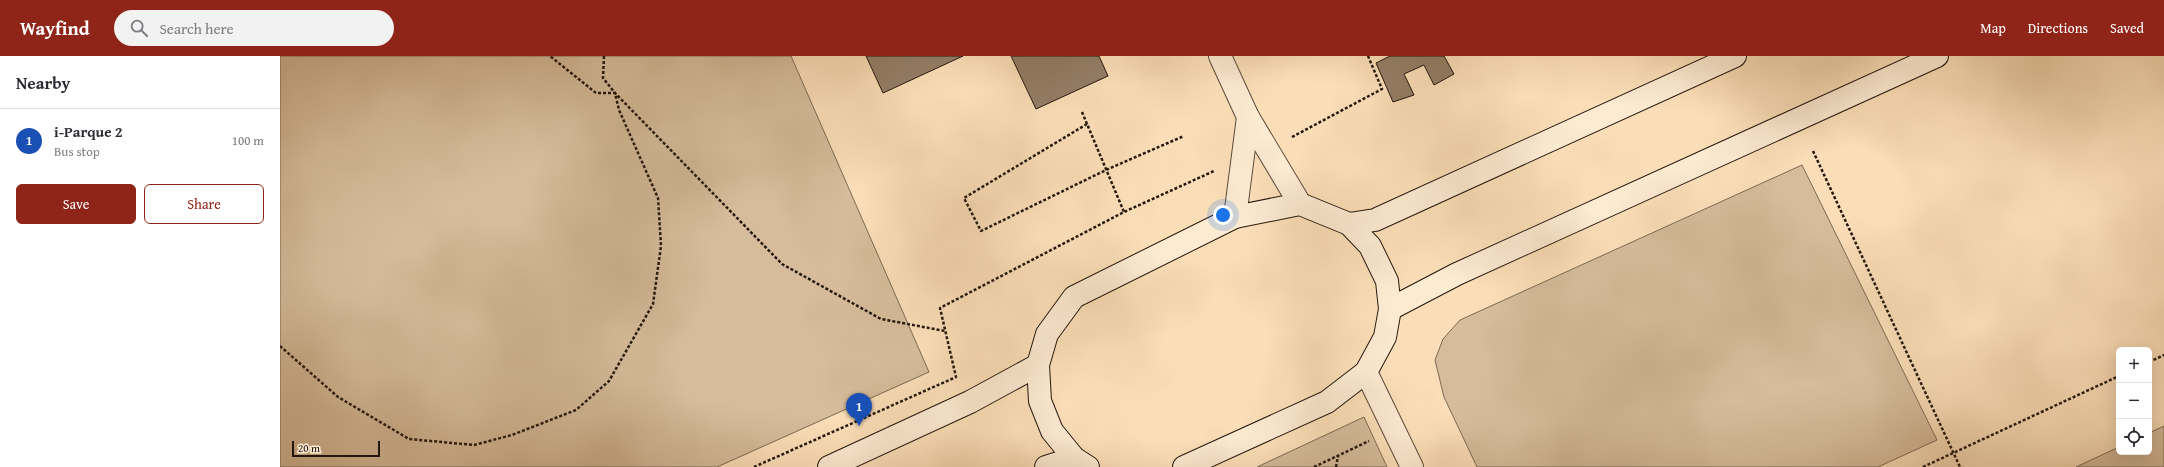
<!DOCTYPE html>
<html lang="en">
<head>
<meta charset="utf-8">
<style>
	:root { --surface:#fff; --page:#f2f2f3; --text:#2b2b33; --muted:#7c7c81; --line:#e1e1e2; --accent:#8f2418 }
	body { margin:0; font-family:"Gentium Book Plus",serif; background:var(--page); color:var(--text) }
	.controls { position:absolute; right:12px; bottom:12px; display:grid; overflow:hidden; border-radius:6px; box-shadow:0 4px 16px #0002 }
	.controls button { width:36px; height:36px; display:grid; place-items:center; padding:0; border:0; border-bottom:1px solid var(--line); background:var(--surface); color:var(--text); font:20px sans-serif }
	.scale { position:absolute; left:12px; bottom:10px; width:88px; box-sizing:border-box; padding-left:4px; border:2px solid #23170d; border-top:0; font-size:11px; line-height:14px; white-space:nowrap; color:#23170d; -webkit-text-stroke:3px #fcead1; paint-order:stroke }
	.you { position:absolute; left:943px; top:159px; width:14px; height:14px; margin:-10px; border:3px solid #fff; border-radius:50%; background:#1a73e8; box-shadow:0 0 0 6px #1a73e833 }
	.badge { display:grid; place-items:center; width:26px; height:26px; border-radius:50%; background:var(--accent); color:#fff; font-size:13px; font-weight:700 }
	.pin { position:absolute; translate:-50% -33px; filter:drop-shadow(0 1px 2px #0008) }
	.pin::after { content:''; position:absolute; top:21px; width:14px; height:12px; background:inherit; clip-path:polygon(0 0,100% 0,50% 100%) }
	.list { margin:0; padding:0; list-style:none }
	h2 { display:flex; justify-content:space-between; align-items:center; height:52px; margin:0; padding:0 16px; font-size:17px }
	h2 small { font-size:13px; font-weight:400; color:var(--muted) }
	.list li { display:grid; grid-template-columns:26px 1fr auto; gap:12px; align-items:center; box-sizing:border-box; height:64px; padding:0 16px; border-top:1px solid var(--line) }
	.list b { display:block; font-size:15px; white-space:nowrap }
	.list p { margin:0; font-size:13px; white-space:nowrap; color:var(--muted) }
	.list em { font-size:13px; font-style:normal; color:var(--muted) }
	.actions { display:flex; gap:8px; padding:12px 16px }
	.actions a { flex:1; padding:9px 0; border:1px solid var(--accent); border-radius:6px; text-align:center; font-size:14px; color:var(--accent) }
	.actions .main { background:var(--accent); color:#fff }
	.icon { flex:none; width:22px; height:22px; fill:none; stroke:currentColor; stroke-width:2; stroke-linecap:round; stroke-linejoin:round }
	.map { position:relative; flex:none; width:1884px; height:411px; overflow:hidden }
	header { display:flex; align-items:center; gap:24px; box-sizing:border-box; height:56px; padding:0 20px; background:var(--accent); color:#fff }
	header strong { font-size:19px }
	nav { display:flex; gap:22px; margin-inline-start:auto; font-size:14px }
	.search { width:280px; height:36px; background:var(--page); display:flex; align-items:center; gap:10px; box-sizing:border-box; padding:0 14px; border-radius:22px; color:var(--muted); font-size:15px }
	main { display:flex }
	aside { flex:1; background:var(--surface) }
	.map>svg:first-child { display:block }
	.green { fill:#d6bc9b; stroke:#7c6a54 }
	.building { fill:#937e66; stroke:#23170d }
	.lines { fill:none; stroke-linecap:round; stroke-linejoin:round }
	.street-casing { stroke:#594938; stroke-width:24 }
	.secondary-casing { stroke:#23170d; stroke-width:24 }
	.path { stroke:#23170d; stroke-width:2.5; stroke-dasharray:3 2; stroke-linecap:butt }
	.street { stroke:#fcead1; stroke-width:22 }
	.secondary { stroke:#fcead1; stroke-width:22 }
</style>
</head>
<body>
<header>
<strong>Wayfind</strong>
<div class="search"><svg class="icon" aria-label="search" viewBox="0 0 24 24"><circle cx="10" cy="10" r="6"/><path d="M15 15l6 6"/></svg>Search here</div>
<nav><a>Map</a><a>Directions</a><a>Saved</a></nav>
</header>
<main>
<aside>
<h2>Nearby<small></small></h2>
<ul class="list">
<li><span class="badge" style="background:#1a4fb4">1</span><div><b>i-Parque 2</b><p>Bus stop</p></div><em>100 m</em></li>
</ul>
<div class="actions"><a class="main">Save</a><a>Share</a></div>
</aside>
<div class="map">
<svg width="1884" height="411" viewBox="0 0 1884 411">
	<rect width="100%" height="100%" fill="#fbdeb8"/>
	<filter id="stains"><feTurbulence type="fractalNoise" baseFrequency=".005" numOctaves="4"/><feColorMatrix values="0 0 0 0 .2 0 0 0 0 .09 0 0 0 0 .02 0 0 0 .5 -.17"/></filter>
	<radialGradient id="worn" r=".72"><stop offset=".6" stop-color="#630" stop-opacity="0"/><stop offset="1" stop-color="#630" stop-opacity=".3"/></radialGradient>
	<g class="green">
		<path d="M 0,0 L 511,0 L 649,316 L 437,411 L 0,411 Z"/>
		<path d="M 1522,109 L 1657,384 L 1598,411 L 1197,411 L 1164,341 L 1155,304 L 1163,283 L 1180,264 Z"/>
		<path d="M 1084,361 L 1107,411 L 977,411 Z"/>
		<path d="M 1884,370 L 1884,411 L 1796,411 L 1839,391 L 1839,396 L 1869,396 L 1869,377 Z"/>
	</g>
	<g class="building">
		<path d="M 586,0 L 683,0 L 603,37 Z"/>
		<path d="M 731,0 L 819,0 L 828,20 L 756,53 Z"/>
		<path d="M 1110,0 L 1164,0 L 1174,18 L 1154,29 L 1144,9 L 1124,18 L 1134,39 L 1113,46 L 1096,7 Z"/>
	</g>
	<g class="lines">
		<g class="street-casing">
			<g id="street">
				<path d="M 940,0 L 968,61 L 1020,148"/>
				<path d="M 955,161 L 968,61"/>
				<path d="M 1086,316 L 1132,411"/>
			</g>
		</g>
		<g class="secondary-casing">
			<g id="secondary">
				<path d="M 1069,168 L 1095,164 L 1455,0"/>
				<path d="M 1110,253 L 1177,218 L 1657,0"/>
				<path d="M 549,411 L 690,346 L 758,309"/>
				<path d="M 766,411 L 794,402"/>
				<path d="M 808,411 L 794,402 L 772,375 L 760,345 L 758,309 L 767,278 L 794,241 L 955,161 L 1020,148 L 1069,168 L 1090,190 L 1107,225 L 1110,253 L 1105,281 L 1086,316 L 1047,346 L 904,411"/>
			</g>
		</g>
		<g class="path">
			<path d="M 324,0 L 323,22 L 335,37 L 502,208 L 601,263 L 665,275"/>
			<path d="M 802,56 L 844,156"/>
			<path d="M 807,68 L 684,142 L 701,175 L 826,114 L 904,80"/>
			<path d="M 1012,81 L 1102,33 L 1088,0"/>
			<path d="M 1533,95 L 1680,411"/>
			<path d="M 0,290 L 58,341 L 129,383 L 194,389 L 232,379 L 296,354 L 329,325 L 373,248 L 381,190 L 378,142 L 339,54 L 335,37 L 316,37 L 270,0"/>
			<path d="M 1869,306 L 1884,299"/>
			<path d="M 474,411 L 676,321 L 660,252 L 844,156 L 934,115"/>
			<path d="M 1034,411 L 1089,385"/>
			<path d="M 1056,411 L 1058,400"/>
			<path d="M 1643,411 L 1839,320"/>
		</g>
		<use href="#street" class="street"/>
		<use href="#secondary" class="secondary"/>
	</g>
	<rect width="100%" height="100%" filter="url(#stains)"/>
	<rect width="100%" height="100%" fill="url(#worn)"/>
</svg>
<div class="controls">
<button>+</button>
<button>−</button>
<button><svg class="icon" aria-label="locate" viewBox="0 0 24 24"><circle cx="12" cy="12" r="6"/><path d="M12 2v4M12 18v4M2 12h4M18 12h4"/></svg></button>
</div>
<div class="scale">20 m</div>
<div class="you"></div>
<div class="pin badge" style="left:579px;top:370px;background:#1a4fb4">1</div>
</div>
</main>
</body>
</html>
